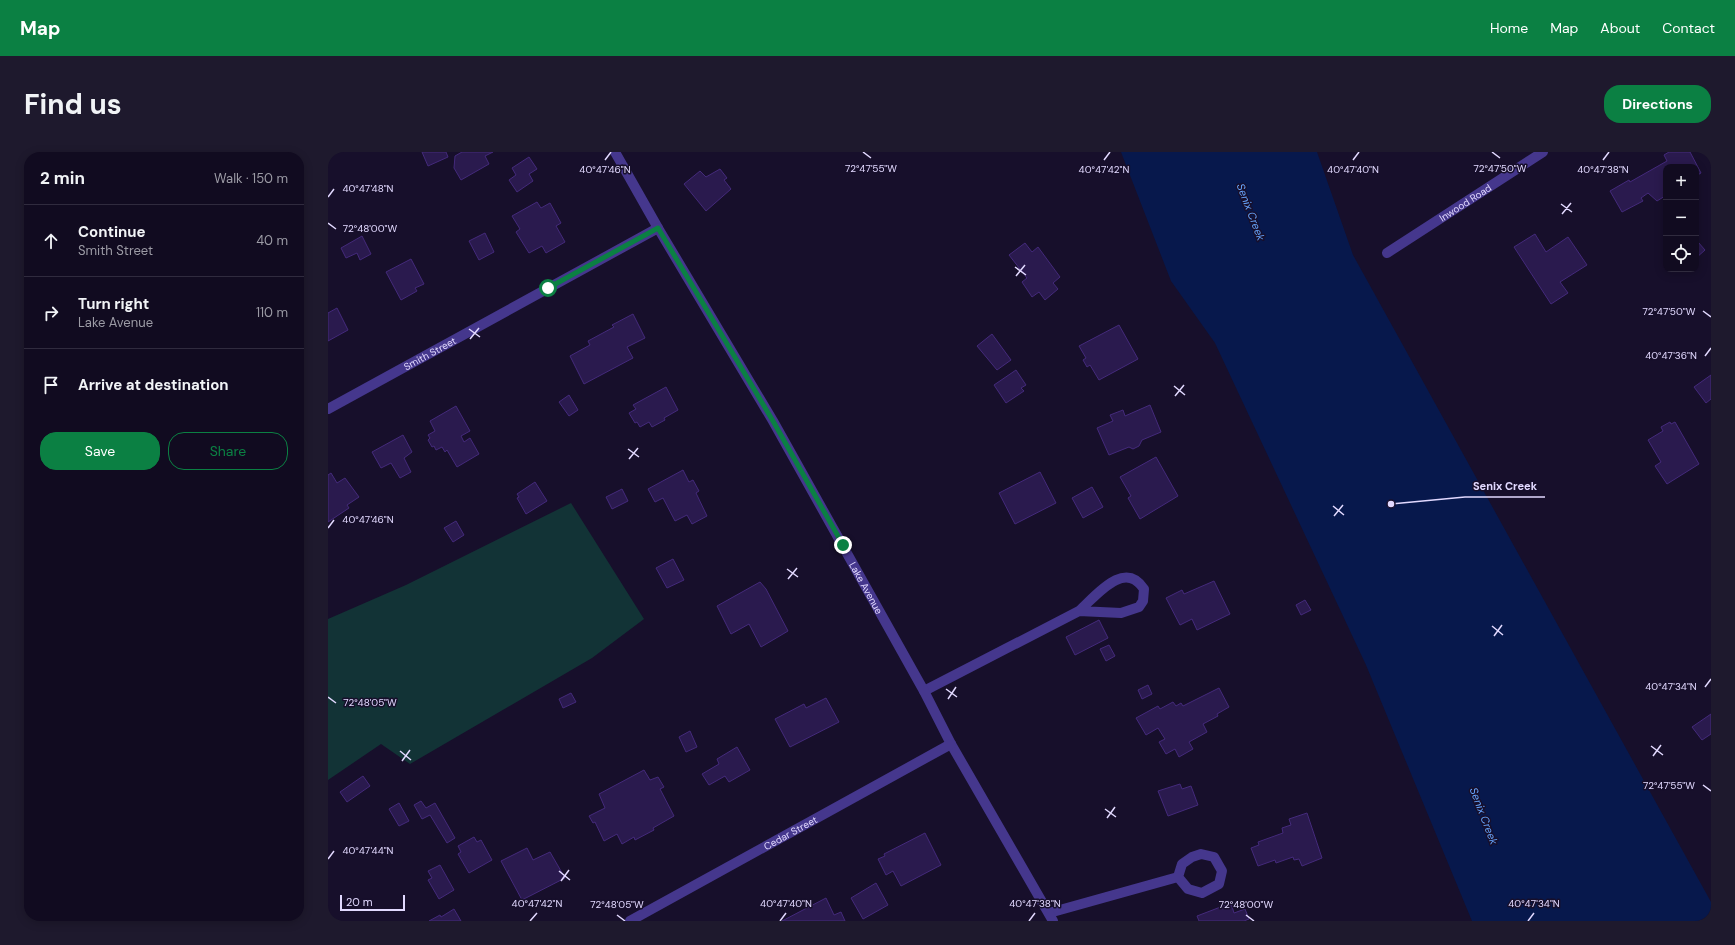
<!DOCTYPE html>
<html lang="en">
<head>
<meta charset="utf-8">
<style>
	:root { --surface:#110b20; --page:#1e192d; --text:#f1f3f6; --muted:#9c9ba5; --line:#302b3e; --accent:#0b8043 }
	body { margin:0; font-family:"DM Sans",sans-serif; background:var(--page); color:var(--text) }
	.controls { position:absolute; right:12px; top:12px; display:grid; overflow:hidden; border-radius:8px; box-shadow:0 2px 10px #0003 }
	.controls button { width:36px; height:36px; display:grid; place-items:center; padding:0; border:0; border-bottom:1px solid var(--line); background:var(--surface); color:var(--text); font:20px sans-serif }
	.scale { position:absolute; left:12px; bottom:10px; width:65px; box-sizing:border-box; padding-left:4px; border:2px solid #e2d9ff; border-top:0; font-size:11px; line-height:14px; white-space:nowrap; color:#e2d9ff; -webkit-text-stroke:3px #170f2b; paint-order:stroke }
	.stop { position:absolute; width:12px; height:12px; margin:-9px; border:3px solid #0b8043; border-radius:50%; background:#fff }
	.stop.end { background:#0b8043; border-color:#fff; box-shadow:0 1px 4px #0008 }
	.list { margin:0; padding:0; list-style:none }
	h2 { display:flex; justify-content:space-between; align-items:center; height:52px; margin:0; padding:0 16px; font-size:17px }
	h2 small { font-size:13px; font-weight:400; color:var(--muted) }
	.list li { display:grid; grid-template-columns:26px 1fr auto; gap:12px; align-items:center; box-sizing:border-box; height:72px; padding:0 16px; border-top:1px solid var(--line) }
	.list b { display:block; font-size:15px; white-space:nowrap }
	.list p { margin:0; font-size:13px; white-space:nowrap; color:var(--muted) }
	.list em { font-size:13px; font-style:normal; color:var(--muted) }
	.actions { display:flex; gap:8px; padding:12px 16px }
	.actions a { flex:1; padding:9px 0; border:1px solid var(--accent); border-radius:16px; text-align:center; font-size:14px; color:var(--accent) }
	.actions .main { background:var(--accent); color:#fff }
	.icon { flex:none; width:22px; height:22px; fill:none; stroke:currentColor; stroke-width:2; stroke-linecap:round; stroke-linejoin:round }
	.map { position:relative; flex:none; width:1383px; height:769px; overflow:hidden; border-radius:16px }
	header { display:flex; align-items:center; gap:24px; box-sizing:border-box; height:56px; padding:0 20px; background:var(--accent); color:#fff }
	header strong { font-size:19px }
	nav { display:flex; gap:22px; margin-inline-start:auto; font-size:14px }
	.intro { display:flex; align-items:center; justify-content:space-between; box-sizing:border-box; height:96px; padding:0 24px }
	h1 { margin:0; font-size:28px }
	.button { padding:10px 18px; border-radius:16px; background:var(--accent); color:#fff; font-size:14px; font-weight:700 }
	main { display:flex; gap:24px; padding:0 24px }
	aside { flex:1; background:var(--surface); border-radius:16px; box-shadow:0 2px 10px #0003 }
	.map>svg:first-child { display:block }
	.green { fill:#123336 }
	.water { fill:#07184c }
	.building { fill:#2a1a4e; stroke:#442a7b }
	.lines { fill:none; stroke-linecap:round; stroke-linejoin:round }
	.service { stroke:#45378d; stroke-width:10 }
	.minor { stroke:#45378d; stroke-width:10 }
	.route { stroke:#0b8043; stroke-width:5 }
	.ticks { fill:none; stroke:#e2d9ff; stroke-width:1.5 }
	.labels { text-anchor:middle; stroke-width:3; stroke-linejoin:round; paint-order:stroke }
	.street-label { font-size:10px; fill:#e2d9ff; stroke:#170f2b }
	.water-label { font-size:11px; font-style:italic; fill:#67a6ff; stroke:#170f2b }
	.ticks-label { font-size:10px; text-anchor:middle; fill:#e2d9ff; stroke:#170f2b; stroke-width:3; stroke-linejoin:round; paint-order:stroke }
	.leader { fill:none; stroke:#e2d9ff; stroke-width:1.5 }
	.callout-dot { fill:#e2d9ff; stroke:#170f2b; stroke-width:1.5 }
	.callout-label { font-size:11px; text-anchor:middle; font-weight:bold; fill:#e2d9ff; stroke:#170f2b; stroke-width:3; stroke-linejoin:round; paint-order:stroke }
</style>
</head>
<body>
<header>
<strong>Map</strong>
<nav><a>Home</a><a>Map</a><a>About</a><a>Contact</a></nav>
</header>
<div class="intro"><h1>Find us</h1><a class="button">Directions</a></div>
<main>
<aside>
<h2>2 min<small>Walk · 150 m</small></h2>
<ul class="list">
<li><svg class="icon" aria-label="ahead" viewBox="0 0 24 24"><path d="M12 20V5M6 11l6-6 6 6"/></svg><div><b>Continue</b><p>Smith Street</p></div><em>40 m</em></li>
<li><svg class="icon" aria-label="right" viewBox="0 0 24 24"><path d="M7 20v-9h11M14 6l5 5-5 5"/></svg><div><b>Turn right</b><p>Lake Avenue</p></div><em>110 m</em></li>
<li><svg class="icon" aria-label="arrive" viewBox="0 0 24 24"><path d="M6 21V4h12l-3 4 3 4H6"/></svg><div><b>Arrive at destination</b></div></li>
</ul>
<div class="actions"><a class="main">Save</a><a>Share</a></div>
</aside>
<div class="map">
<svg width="1383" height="769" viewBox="0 0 1383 769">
	<rect width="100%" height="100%" fill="#170f2b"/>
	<path class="green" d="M 243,351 L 316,467 L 264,506 L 82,612 L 53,592 L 0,628 L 0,467 L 78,433 Z"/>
	<path class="water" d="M 793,0 L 989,0 L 1025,103 L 1383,750 L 1383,769 L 1144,769 L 1038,513 L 887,191 L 843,129 Z"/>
	<g class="building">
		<path d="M 94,0 L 118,0 L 120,5 L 100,14 Z"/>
		<path d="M 134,0 L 165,0 L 157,4 L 161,12 L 133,28 L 126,16 L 127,4 Z"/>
		<path d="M 1341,0 L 1362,0 L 1373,21 L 1368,24 L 1368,15 L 1338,15 L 1338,46 L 1337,44 L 1329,49 L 1320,41 L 1313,46 L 1315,49 L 1294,60 L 1282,39 L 1301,28 L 1302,30 L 1339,9 L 1336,3 Z"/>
		<path d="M 201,5 L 209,17 L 201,22 L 205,29 L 189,40 L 181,28 L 188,23 L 184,16 Z"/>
		<path d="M 392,17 L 399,26 L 396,28 L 403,37 L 378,59 L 356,32 L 372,19 L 378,25 Z"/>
		<path d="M 209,50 L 213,56 L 222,51 L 233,71 L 228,74 L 237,90 L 218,101 L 214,94 L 201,101 L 188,80 L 192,77 L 184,64 Z"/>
		<path d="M 157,81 L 166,100 L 151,108 L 141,89 Z"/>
		<path d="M 1207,82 L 1218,100 L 1240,85 L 1259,113 L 1232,130 L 1240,141 L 1223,152 L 1186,95 Z"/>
		<path d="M 34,84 L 43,102 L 32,108 L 29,101 L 18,106 L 13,96 Z"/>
		<path d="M 1370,90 L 1377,98 L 1368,106 L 1368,91 Z"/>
		<path d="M 697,91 L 704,100 L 710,95 L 732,125 L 725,131 L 730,137 L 717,148 L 711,140 L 704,145 L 694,130 L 699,126 L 681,103 Z"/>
		<path d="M 83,107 L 96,132 L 87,136 L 89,139 L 73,148 L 58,120 Z"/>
		<path d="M 9,156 L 20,178 L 0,189 L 0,161 Z"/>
		<path d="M 305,162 L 317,186 L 299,195 L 305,206 L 256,232 L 242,204 L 262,193 L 260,189 L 286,175 L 284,173 Z"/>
		<path d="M 791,173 L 810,207 L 771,228 L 762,213 L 759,215 L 755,208 L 758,206 L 751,194 Z"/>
		<path d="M 664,182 L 683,208 L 669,218 L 649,194 Z"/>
		<path d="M 688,218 L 698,233 L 693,236 L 696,239 L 678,251 L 666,233 Z"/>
		<path d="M 1383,223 L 1383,247 L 1378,251 L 1366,235 Z"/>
		<path d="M 338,235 L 350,258 L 336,266 L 337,268 L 324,275 L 321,270 L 312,275 L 309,270 L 307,271 L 301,261 L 308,257 L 305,253 Z"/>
		<path d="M 241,243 L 250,258 L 241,264 L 231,250 Z"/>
		<path d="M 822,253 L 833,280 L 814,288 L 811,294 L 805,297 L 801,295 L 781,303 L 769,276 L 785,269 L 782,263 L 795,258 L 797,264 Z"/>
		<path d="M 128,254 L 142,279 L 133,284 L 136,290 L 142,286 L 151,302 L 129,315 L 119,298 L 117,300 L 114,295 L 108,298 L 106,294 L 104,295 L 100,288 L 102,286 L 100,283 L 107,279 L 102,269 Z"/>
		<path d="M 1342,270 L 1343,272 L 1347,270 L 1371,312 L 1339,332 L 1327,314 L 1333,310 L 1320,288 L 1335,279 L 1333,275 Z"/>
		<path d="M 75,283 L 84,300 L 76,306 L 83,320 L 72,326 L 63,311 L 53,316 L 44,300 Z"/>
		<path d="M 828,305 L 850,344 L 812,367 L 800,346 L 803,344 L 792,325 Z"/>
		<path d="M 355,318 L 361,330 L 365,328 L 371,339 L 368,341 L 379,364 L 364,372 L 359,363 L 347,369 L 335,346 L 327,350 L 320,337 Z"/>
		<path d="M 712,320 L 728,351 L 687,372 L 671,341 Z"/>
		<path d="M 3,321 L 9,331 L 17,326 L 31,345 L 19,353 L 21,356 L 0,370 L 0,323 Z"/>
		<path d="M 207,330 L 219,349 L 198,362 L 189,346 L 191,345 L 189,342 Z"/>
		<path d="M 764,335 L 775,355 L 755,366 L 744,346 Z"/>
		<path d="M 294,337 L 300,349 L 284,357 L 278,345 Z"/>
		<path d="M 128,369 L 136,383 L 125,390 L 116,376 Z"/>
		<path d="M 345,407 L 356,428 L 339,436 L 328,416 Z"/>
		<path d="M 886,429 L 902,462 L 869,478 L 864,467 L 852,473 L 838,446 L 854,438 L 856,442 Z"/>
		<path d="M 432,430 L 438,437 L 460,479 L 433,495 L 421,472 L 403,482 L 389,454 Z"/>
		<path d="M 977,448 L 983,458 L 973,463 L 968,453 Z"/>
		<path d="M 771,468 L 780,486 L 747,503 L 738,485 Z"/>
		<path d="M 781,493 L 787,504 L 778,509 L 772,497 Z"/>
		<path d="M 820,533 L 824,542 L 814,547 L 810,538 Z"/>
		<path d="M 891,536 L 901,555 L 889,562 L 890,564 L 875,572 L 879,580 L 861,590 L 865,597 L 851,605 L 847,597 L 838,602 L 831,590 L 837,587 L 830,576 L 818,583 L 808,566 L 830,554 L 832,557 L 845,550 L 848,554 L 853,551 L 855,554 Z"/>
		<path d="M 243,541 L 248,550 L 235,556 L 231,547 Z"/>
		<path d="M 498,546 L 511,570 L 462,595 L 447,567 L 476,552 L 478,556 Z"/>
		<path d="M 1383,562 L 1383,582 L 1374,588 L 1364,575 Z"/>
		<path d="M 362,579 L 369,595 L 358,600 L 351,585 Z"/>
		<path d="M 409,595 L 422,618 L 401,630 L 397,624 L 381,633 L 374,622 L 391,612 L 389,607 Z"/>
		<path d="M 316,618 L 322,628 L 330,625 L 336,635 L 332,637 L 346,664 L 325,676 L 326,678 L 307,688 L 306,685 L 294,692 L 289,682 L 276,689 L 267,670 L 265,671 L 261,664 L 277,656 L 271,642 Z"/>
		<path d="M 35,624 L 42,634 L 19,650 L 12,640 Z"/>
		<path d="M 852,632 L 854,637 L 863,634 L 870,653 L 840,664 L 830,639 Z"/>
		<path d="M 93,649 L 98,656 L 107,651 L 127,686 L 119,691 L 102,663 L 94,667 L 86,653 Z"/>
		<path d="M 71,651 L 81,669 L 71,674 L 61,657 Z"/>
		<path d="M 979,661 L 994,706 L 974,714 L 971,707 L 966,708 L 965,705 L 948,711 L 947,708 L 930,714 L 923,696 L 931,693 L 930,690 L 955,681 L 954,676 L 963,673 L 961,667 Z"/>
		<path d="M 597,681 L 613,713 L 573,734 L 565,719 L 558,723 L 550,707 L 557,704 L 556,702 Z"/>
		<path d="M 146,685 L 149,690 L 153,688 L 164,708 L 141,721 L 130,702 L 133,700 L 130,694 Z"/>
		<path d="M 199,696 L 205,708 L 222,700 L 237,726 L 194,748 L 173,709 Z"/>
		<path d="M 112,713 L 126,738 L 111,747 L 100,728 L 104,726 L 100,719 Z"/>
		<path d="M 548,731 L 560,753 L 535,767 L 523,746 Z"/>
		<path d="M 498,746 L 506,763 L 513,760 L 517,769 L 454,769 Z"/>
		<path d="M 903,751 L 906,761 L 917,757 L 921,767 L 916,769 L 871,769 L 869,764 Z"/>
		<path d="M 126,757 L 133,769 L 101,769 L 112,763 L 113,765 Z"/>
	</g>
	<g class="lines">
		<g class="service">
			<path d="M 596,539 L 751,459 L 793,461 L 811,455 L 815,449 L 816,437 C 796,407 768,444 751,459"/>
			<path d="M 721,761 L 850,725 L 854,712 L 864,705 L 873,702 L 886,705 L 894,719 L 891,732 L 874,741 L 860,737 L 850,725"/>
		</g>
		<g class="minor">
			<path id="s1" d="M 287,0 L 330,76 L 445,269 L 596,539 L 623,592 L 725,769"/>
			<path id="s2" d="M 1059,101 L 1215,0"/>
			<path id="s3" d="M 0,257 L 330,76"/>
			<path id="s4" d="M 302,769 L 623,592"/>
		</g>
	</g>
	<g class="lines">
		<path class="route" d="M 220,136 L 330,76 L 445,269 L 515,393"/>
	</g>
	<path class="ticks" d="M 535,0 L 543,6M 1164,0 L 1172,6M 277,8 L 283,0M 776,8 L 782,0M 1025,8 L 1031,0M 1275,8 L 1281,0M 0,45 L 6,37M 1233,52 L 1244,60M 1234,62 L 1243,51M 0,71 L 8,77M 687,115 L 698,123M 688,124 L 697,113M 1375,159 L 1383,165M 141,177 L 152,185M 142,187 L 151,176M 1377,204 L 1383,196M 846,234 L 857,243M 847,244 L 856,233M 300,297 L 311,305M 301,307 L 310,296M 1005,354 L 1016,363M 1006,364 L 1015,353M 0,376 L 6,368M 459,417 L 470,425M 460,427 L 469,416M 1164,474 L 1175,483M 1166,484 L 1174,473M 1377,535 L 1383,527M 618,537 L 629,545M 0,545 L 8,551M 620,547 L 628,535M 1323,594 L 1335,603M 72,599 L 83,608M 1325,604 L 1333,593M 74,609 L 82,598M 1375,633 L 1383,639M 777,657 L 788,665M 779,666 L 787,655M 0,707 L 6,699M 231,719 L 242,728M 233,729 L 241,718M 289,763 L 297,769M 918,763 L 926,769M 202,769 L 209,761M 452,769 L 458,761M 701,769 L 707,761M 1200,769 L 1206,761"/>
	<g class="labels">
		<g class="street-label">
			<text dy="4" stroke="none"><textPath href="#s2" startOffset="93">Inwood Road</textPath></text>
			<text dy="4" stroke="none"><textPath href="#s3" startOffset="116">Smith Street</textPath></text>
			<text dy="4" stroke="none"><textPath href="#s1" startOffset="503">Lake Avenue</textPath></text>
			<text dy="4" stroke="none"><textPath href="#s4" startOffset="183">Cedar Street</textPath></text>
		</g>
		<g class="water-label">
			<text transform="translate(923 60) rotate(69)" y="4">Senix Creek</text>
			<text transform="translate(1156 664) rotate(69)" y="4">Senix Creek</text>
		</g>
	</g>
	<g class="ticks-label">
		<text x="543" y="20">72°47'55"W</text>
		<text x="1172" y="20">72°47'50"W</text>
		<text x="277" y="21">40°47'46"N</text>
		<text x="776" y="21">40°47'42"N</text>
		<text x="1025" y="21">40°47'40"N</text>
		<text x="1275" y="21">40°47'38"N</text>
		<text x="40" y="40">40°47'48"N</text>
		<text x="42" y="80">72°48'00"W</text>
		<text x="1341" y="163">72°47'50"W</text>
		<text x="1343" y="207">40°47'36"N</text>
		<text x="40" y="371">40°47'46"N</text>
		<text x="1343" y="538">40°47'34"N</text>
		<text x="42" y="554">72°48'05"W</text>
		<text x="1341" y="637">72°47'55"W</text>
		<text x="40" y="702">40°47'44"N</text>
		<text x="209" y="755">40°47'42"N</text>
		<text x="458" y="755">40°47'40"N</text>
		<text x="707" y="755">40°47'38"N</text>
		<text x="1206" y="755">40°47'34"N</text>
		<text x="289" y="756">72°48'05"W</text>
		<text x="918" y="756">72°48'00"W</text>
	</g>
	<path class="leader" d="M1063 352L1137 345H1217"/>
	<circle class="callout-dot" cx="1063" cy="352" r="4"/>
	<g class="callout-label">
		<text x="1177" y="338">Senix Creek</text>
	</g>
</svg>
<div class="controls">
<button>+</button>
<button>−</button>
<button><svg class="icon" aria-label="locate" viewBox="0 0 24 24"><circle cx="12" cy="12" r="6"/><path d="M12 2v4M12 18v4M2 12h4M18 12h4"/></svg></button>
</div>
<div class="scale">20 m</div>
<div class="stop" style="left:220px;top:136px"></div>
<div class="stop end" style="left:515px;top:393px"></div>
</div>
</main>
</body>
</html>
